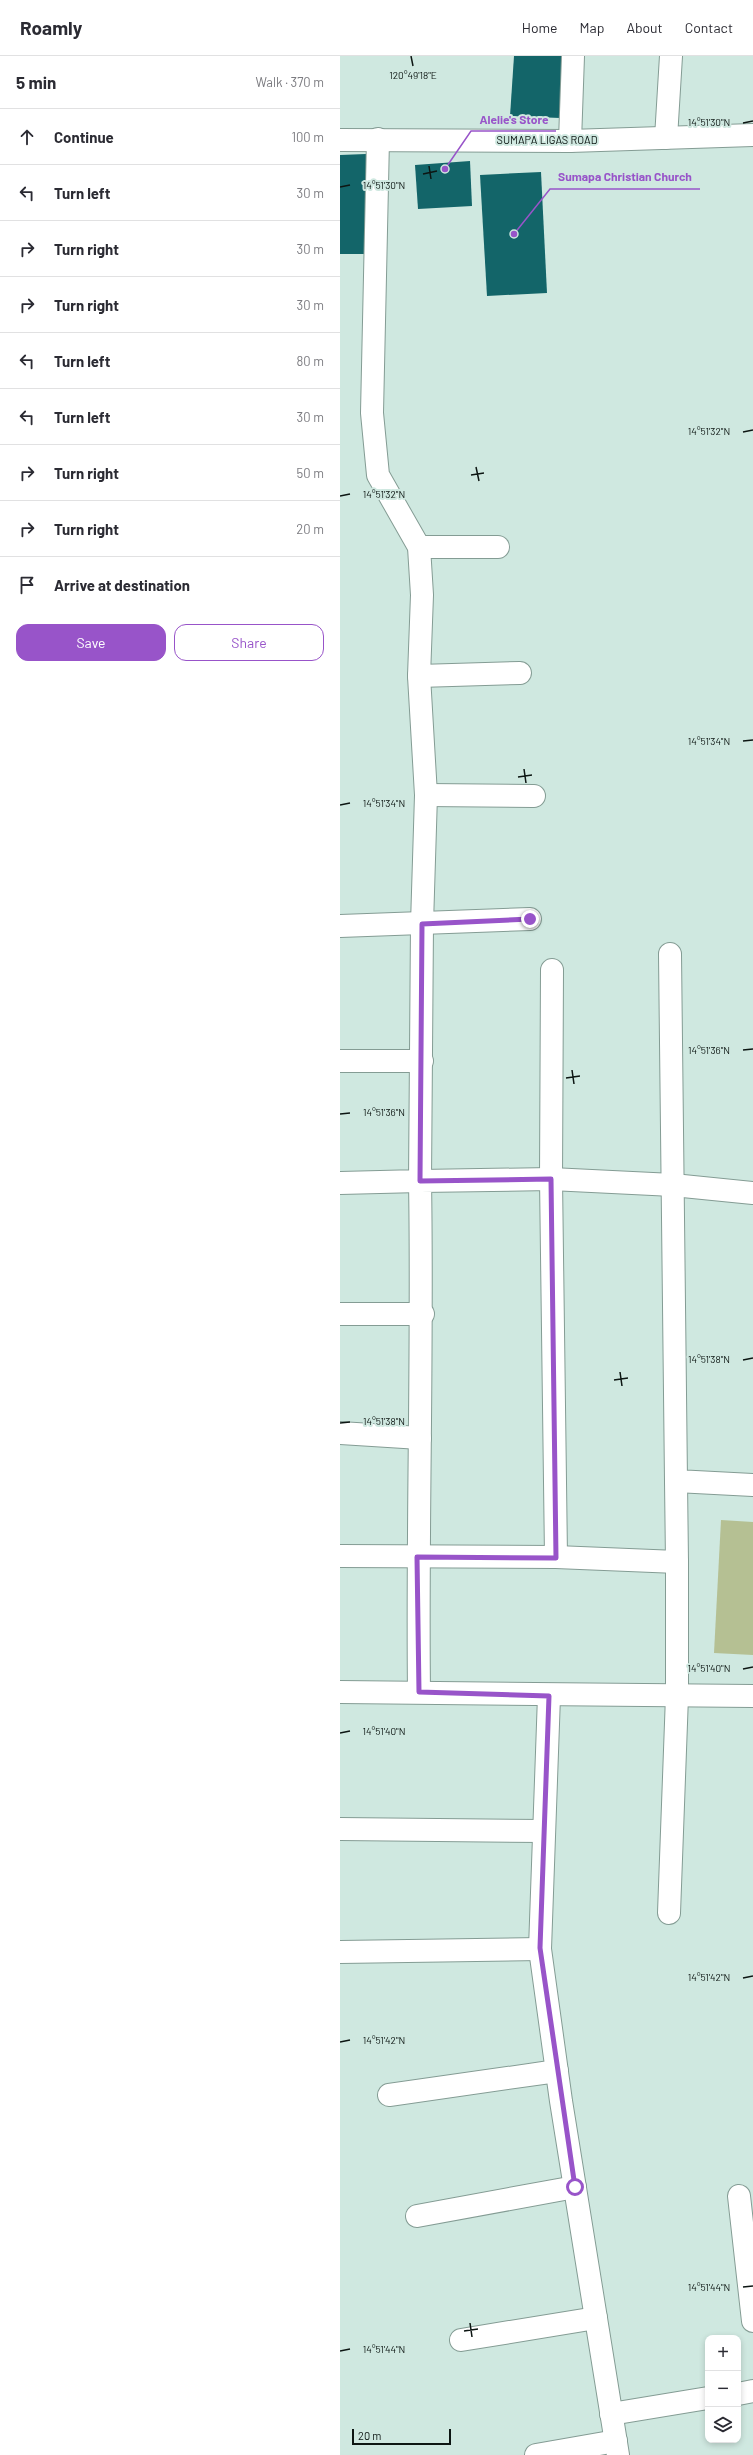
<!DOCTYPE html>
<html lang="en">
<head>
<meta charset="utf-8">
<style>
	:root { --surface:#fff; --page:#f2f2f3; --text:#2b2b33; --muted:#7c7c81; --line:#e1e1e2; --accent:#9854c9 }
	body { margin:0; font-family:Barlow,sans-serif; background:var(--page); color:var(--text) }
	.controls { position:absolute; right:12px; bottom:12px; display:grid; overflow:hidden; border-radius:8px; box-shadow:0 2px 6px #0003 }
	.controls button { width:36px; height:36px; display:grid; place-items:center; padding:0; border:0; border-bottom:1px solid var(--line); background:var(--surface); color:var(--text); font:20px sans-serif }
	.scale { position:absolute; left:12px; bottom:10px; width:99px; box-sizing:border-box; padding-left:4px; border:2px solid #0d1613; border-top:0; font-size:11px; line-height:14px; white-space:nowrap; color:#0d1613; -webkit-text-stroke:3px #cfe8e0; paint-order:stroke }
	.stop { position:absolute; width:12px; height:12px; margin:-9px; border:3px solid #9854c9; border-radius:50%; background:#fff }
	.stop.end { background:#9854c9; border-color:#fff; box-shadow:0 1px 4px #0008 }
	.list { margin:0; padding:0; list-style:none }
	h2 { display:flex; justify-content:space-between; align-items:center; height:52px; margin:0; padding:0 16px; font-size:17px }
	h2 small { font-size:13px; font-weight:400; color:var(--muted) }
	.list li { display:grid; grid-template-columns:26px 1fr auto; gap:12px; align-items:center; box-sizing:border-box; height:56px; padding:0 16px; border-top:1px solid var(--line) }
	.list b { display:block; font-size:15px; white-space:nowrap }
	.list em { font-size:13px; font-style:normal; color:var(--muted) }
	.actions { display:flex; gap:8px; padding:12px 16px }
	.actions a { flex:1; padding:9px 0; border:1px solid var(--accent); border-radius:12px; text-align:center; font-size:14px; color:var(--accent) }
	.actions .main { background:var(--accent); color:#fff }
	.icon { flex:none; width:22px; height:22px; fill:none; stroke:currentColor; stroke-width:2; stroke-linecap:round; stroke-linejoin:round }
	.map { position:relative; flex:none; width:413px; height:2399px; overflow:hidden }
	header { display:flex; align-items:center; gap:24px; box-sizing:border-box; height:56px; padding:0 20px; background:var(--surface); border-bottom:1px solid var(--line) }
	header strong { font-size:19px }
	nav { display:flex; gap:22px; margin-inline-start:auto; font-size:14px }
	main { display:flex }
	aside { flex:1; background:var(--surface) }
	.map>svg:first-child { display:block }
	.green { fill:#b5c093 }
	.building { fill:#136569 }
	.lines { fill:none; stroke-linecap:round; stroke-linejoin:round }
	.street-casing { stroke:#849c94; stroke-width:24 }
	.secondary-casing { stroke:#849c94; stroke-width:24 }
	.street { stroke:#fff; stroke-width:22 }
	.secondary { stroke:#fff; stroke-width:22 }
	.route { stroke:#9854c9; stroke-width:5 }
	.ticks { fill:none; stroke:#0d1613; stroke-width:1.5 }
	.labels { text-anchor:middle; stroke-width:4; stroke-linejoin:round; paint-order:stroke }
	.street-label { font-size:11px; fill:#0d1613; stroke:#cfe8e0 }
	.ticks-label { font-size:10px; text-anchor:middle; fill:#0d1613; stroke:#cfe8e0; stroke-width:4; stroke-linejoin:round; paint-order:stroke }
	.leader { fill:none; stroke:#9854c9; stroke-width:1.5 }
	.callout-dot { fill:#9854c9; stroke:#cfe8e0; stroke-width:1.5 }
	.callout-label { font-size:12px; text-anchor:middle; font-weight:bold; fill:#9854c9; stroke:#cfe8e0; stroke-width:4; stroke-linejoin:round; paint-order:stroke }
</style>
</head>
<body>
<header>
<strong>Roamly</strong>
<nav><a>Home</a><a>Map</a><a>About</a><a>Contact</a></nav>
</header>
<main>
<aside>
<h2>5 min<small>Walk · 370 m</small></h2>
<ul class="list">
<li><svg class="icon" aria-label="ahead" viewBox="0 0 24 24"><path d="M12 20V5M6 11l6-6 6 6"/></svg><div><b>Continue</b></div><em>100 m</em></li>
<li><svg class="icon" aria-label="left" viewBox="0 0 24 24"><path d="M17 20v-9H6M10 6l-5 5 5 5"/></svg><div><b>Turn left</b></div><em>30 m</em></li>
<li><svg class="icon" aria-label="right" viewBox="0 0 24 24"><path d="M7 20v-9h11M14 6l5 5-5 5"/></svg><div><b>Turn right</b></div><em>30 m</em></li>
<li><svg class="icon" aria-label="right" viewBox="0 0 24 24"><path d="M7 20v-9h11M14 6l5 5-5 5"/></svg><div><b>Turn right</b></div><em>30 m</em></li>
<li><svg class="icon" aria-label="left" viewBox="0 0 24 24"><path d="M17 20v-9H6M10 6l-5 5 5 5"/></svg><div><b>Turn left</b></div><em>80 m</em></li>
<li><svg class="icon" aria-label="left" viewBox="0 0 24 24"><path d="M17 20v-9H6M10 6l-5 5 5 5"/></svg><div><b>Turn left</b></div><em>30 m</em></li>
<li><svg class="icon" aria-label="right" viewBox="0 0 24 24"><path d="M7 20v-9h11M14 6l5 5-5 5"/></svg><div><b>Turn right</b></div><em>50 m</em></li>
<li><svg class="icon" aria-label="right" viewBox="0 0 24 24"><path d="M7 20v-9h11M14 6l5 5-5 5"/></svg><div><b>Turn right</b></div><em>20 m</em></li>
<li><svg class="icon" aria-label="arrive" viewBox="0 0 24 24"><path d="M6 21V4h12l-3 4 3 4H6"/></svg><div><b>Arrive at destination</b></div></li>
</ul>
<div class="actions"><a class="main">Save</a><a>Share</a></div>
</aside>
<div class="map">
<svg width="413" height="2399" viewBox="0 0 413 2399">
	<rect width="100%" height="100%" fill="#cfe8e0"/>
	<path class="green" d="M 381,1464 L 413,1466 L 413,1599 L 374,1597 Z"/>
	<g class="building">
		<path d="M 174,0 L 223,0 L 220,62 L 170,60 Z"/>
		<path d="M 26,98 L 29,198 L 0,198 L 0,99 Z"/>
		<path d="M 130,105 L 132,150 L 78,153 L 75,109 Z"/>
		<path d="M 201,116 L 207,237 L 147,240 L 140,119 Z"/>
	</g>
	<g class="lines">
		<g class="street-casing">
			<g id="street">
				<path d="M 326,82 L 331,0"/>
				<path d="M 230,85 L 233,0"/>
				<path d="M 79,491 L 158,491"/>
				<path d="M 79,620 L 180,617"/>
				<path d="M 86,739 L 194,740"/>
				<path d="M 0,870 L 190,863"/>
				<path d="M 330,898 L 336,1425 L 413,1429"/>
				<path d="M 212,914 L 211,1123 L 216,1501"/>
				<path d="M 0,1005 L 82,1005"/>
				<path d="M 0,1127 L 80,1125 L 82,868 L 86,739 L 79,620 L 82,539 L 79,491 L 38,419 L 32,357 L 38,83"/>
				<path d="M 0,1258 L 83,1258"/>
				<path d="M 0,1377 L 80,1382"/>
				<path d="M 0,1500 L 216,1501 L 337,1506 L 336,1425"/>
				<path d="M 0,1636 L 413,1640"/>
				<path d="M 79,1636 C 77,1465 83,1295 80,1125 L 211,1123 L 333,1129 L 413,1137"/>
				<path d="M 209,1640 L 200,1893 L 221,2045 L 278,2399"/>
				<path d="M 0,1773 L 204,1775"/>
				<path d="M 329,1857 L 337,1640 L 337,1506"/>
				<path d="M 0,1896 L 200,1893"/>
				<path d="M 49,2039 L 217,2015"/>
				<path d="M 399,2140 L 413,2265"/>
				<path d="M 77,2160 L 235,2131"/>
				<path d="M 121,2284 L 256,2262"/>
				<path d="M 398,2338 L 413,2335"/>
				<path d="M 271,2358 L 368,2342"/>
				<path d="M 196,2399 L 276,2385"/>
			</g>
		</g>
		<g class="secondary-casing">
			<path id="secondary" d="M 0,84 L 230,85 L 413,79"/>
		</g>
		<use href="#street" class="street"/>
		<use href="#secondary" class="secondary"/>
	</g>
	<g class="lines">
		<path class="route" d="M 190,863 L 82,868 L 80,1125 L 211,1123 L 216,1502 L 77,1501 L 79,1636 L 209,1640 L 200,1892 L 235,2131"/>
	</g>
	<path class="ticks" d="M 71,0 L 73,10M 403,67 L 413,65M 89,110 L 91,123M 83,118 L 97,115M 0,131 L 10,129M 403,376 L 413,374M 136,411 L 139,425M 131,419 L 144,417M 0,440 L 10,438M 403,685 L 413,684M 184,713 L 186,727M 178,721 L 192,719M 0,749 L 10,747M 403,994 L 413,993M 232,1014 L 234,1028M 226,1022 L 240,1020M 0,1058 L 10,1057M 403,1304 L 413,1302M 280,1316 L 282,1330M 274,1324 L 288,1322M 0,1367 L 10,1366M 403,1613 L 413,1611M 0,1677 L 10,1675M 403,1922 L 413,1920M 0,1986 L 10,1984M 403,2231 L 413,2230M 130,2267 L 132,2281M 124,2275 L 138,2273M 0,2295 L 10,2293"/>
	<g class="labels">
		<g class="street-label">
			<text x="207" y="88">SUMAPA LIGAS ROAD</text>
		</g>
	</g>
	<g class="ticks-label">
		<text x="73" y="23">120°49'18"E</text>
		<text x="369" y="70">14°51'30"N</text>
		<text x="44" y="133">14°51'30"N</text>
		<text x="369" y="379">14°51'32"N</text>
		<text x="44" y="442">14°51'32"N</text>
		<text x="369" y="689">14°51'34"N</text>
		<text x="44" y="751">14°51'34"N</text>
		<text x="369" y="998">14°51'36"N</text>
		<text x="44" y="1060">14°51'36"N</text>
		<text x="369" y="1307">14°51'38"N</text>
		<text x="44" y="1369">14°51'38"N</text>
		<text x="369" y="1616">14°51'40"N</text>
		<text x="44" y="1679">14°51'40"N</text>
		<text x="369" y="1925">14°51'42"N</text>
		<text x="44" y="1988">14°51'42"N</text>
		<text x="369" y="2235">14°51'44"N</text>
		<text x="44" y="2297">14°51'44"N</text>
	</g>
	<path class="leader" d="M105 113L131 75H216M174 178L210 133H360"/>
	<g class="callout-dot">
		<circle cx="105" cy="113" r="4"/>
		<circle cx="174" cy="178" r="4"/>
	</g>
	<g class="callout-label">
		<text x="174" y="68">Alelie's Store</text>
		<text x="285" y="125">Sumapa Christian Church</text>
	</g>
</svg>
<div class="controls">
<button>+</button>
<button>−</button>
<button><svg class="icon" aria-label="layers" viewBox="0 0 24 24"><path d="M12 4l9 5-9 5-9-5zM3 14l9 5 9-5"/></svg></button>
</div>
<div class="scale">20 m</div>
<div class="stop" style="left:235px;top:2131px"></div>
<div class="stop end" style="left:190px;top:863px"></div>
</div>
</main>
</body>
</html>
